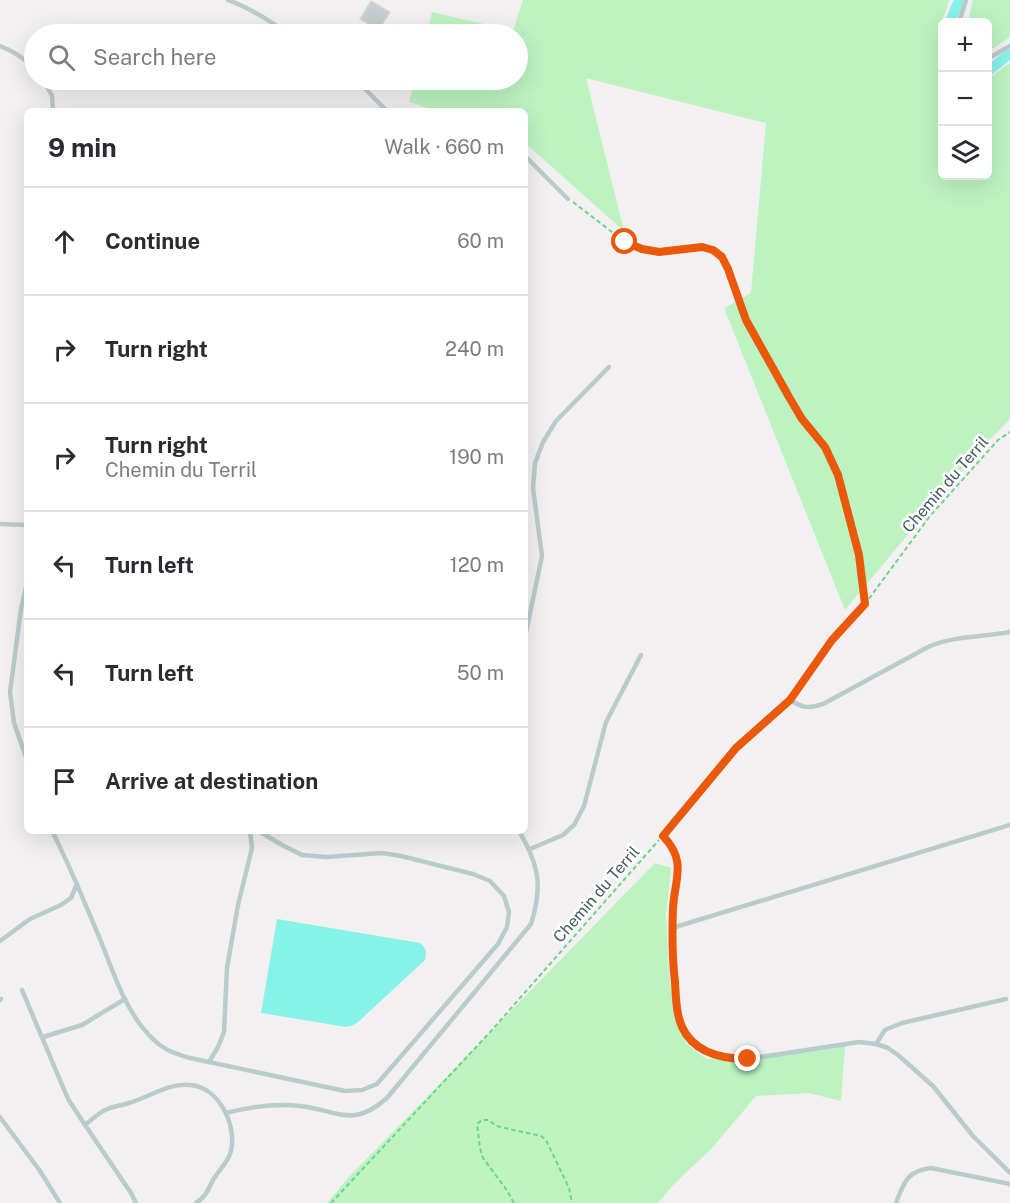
<!DOCTYPE html>
<html lang="en">
<head>
<meta charset="utf-8">
<style>
	:root { --surface:#fff; --page:#f7f7f7; --text:#2b2b33; --muted:#7c7c81; --line:#e1e1e2 }
	body { margin:0; font-family:"Public Sans",sans-serif; background:var(--page); color:var(--text) }
	.controls { position:absolute; right:18px; top:18px; display:grid; overflow:hidden; border-radius:9px; box-shadow:0 6px 24px #0002 }
	.controls button { width:54px; height:54px; display:grid; place-items:center; padding:0; border:0; border-bottom:2px solid var(--line); background:var(--surface); color:var(--text); font:30px sans-serif }
	.stop { position:absolute; width:18px; height:18px; margin:-14px; border:4px solid #ea580c; border-radius:50%; background:#fff }
	.stop.end { background:#ea580c; border-color:#fff; box-shadow:0 2px 6px #0008 }
	.list { margin:0; padding:0; list-style:none }
	h2 { display:flex; justify-content:space-between; align-items:center; height:78px; margin:0; padding:0 24px; font-size:26px }
	h2 small { font-size:20px; font-weight:400; color:var(--muted) }
	.list li { display:grid; grid-template-columns:39px 1fr auto; gap:18px; align-items:center; box-sizing:border-box; height:108px; padding:0 24px; border-top:2px solid var(--line) }
	.list b { display:block; font-size:22px; white-space:nowrap }
	.list p { margin:0; font-size:20px; white-space:nowrap; color:var(--muted) }
	.list em { font-size:20px; font-style:normal; color:var(--muted) }
	.icon { flex:none; width:33px; height:33px; fill:none; stroke:currentColor; stroke-width:2; stroke-linecap:round; stroke-linejoin:round }
	.map { position:relative; flex:none; width:1010px; height:1203px; overflow:hidden }
	.search { position:absolute; background:var(--surface); box-shadow:0 6px 24px #0002; left:24px; top:24px; width:504px; height:66px; display:flex; align-items:center; gap:15px; box-sizing:border-box; padding:0 21px; border-radius:33px; color:var(--muted); font-size:22px }
	.panel { position:absolute; background:var(--surface); box-shadow:0 6px 24px #0002; left:24px; top:108px; width:504px; height:726px; border-radius:9px }
	.map>svg:first-child { display:block }
	.green { fill:#bcf3c1 }
	.water { fill:#86f3e9 }
	.lines { fill:none; stroke-linecap:round; stroke-linejoin:round }
	.canal { stroke:#86f3e9; stroke-width:10 }
	.building { fill:#c7cdd0; stroke:#d4d8dc; stroke-width:1.5 }
	.path { stroke:#71d386; stroke-width:2; stroke-dasharray:4.5 3; stroke-linecap:butt }
	.service { stroke:#bacbce; stroke-width:4.5 }
	.route { stroke:#ea580c; stroke-width:8 }
	.labels { text-anchor:middle; stroke-width:5; stroke-linejoin:round; paint-order:stroke }
	.street-label { font-size:16px; fill:#465b5f; stroke:#fff }
</style>
</head>
<body>
<div class="map">
<svg width="1010" height="1203" viewBox="0 0 1010 1203">
	<rect width="100%" height="100%" fill="#f3f0f1"/>
	<g class="green">
		<path d="M 523,0 L 949,0 L 940,28 L 942,39 L 942,176 L 988,176 L 988,79 L 1010,63 L 1010,419 L 971,459 L 845,610 L 724,308 L 751,293 L 766,123 L 586,78 L 624,231 L 525,143 L 525,111 L 436,111 L 409,102 L 415,80 L 518,80 L 518,34 L 427,34 L 432,12 L 513,31 Z"/>
		<path d="M 973,0 L 1010,0 L 1010,37 L 994,48 L 988,48 L 988,22 L 968,22 Z"/>
		<path d="M 655,863 L 671,868 L 666,916 L 669,969 L 675,1018 L 686,1043 L 706,1059 L 780,1053 L 845,1046 L 841,1101 L 809,1093 L 756,1096 L 713,1147 L 674,1184 L 658,1203 L 327,1203 L 349,1177 Z"/>
	</g>
	<path class="water" d="M 277,919 L 420,943 C 426,948 427,952 425,960 L 357,1023 L 351,1026 L 346,1027 L 261,1013 Z"/>
	<g class="lines">
		<g class="canal">
			<path d="M 950,22 L 959,0"/>
			<path d="M 988,71 L 1010,54"/>
		</g>
	</g>
	<path class="building" d="M 371,1 L 390,12 L 379,30 L 360,19 Z"/>
	<g class="lines">
		<g class="path">
			<path d="M 573,202 L 625,242 L 642,249 L 659,252 L 702,247 L 713,250 L 722,257 L 728,269 L 746,320 L 789,397 L 803,419 L 825,447 L 839,475 L 859,555 L 865,603"/>
			<path d="M 795,693 L 832,640 L 865,604 L 930,516 L 998,440 L 1010,432"/>
			<path d="M 667,831 L 736,748 L 785,704"/>
			<path d="M 331,1203 L 491,1031 L 659,840"/>
			<path d="M 514,1203 L 506,1189 L 483,1158 L 480,1148 L 477,1124 L 482,1120 L 489,1120 L 495,1125 L 500,1127 L 541,1136 L 546,1140 L 569,1188 L 572,1203"/>
		</g>
		<g class="service">
			<path d="M 228,0 C 252,9 268,20 289,34"/>
			<path d="M 959,22 L 966,0"/>
			<path d="M 0,46 C 14,51 24,58 34,68"/>
			<path d="M 988,58 L 991,57 L 1010,46"/>
			<path d="M 44,80 L 52,96 L 53,111"/>
			<path d="M 351,80 L 363,87 L 387,111"/>
			<path d="M 525,156 L 568,199"/>
			<path d="M 0,524 L 27,525"/>
			<path d="M 27,583 L 21,609 L 10,692 L 14,723 L 27,760"/>
			<path d="M 525,637 L 542,556 L 533,488 L 535,463 L 543,442 L 556,421 L 609,367"/>
			<path d="M 790,700 C 803,708 808,709 823,704 L 930,646 C 955,636 983,637 1010,632"/>
			<path d="M 52,831 C 71,868 86,906 102,944 C 115,977 127,1015 154,1040 C 164,1050 176,1054 190,1058 L 345,1091 L 362,1090 L 377,1084 L 498,944 L 507,927 L 509,912 L 504,896 L 490,881 L 473,874 L 401,856 L 382,853 L 326,857 L 302,855 L 282,845 L 259,831"/>
			<path d="M 663,836 C 687,861 675,878 673,909 C 672,933 672,957 675,982 C 676,997 676,1013 682,1027 C 694,1053 722,1059 748,1059 L 859,1042 L 876,1044 L 888,1048 L 898,1055 L 933,1086 L 973,1136 L 1010,1173"/>
			<path d="M 530,849 L 563,835 L 574,825 L 584,806 L 606,722 L 641,655"/>
			<path d="M 672,928 L 1010,825"/>
			<path d="M 0,941 L 30,919 L 61,905 L 71,898 L 77,884"/>
			<path d="M 22,990 L 68,1099 L 85,1125"/>
			<path d="M 0,1000 L 1,999"/>
			<path d="M 43,1037 L 82,1025 L 125,999"/>
			<path d="M 876,1044 L 885,1030 L 902,1023 L 1006,999"/>
			<path d="M 209,1062 L 218,1047 L 224,1032 L 227,968 L 238,905 L 252,848 L 250,831"/>
			<path d="M 226,1113 C 250,1107 275,1103 300,1106 C 338,1110 352,1129 387,1098 L 531,924 C 543,886 539,865 519,831"/>
			<path d="M 0,1117 L 40,1171 L 60,1203"/>
			<path d="M 136,1203 L 131,1193 L 85,1125 C 91,1120 97,1115 103,1111 C 112,1106 120,1106 129,1103 C 150,1097 167,1083 190,1085 C 219,1087 237,1125 231,1151 C 229,1160 222,1167 217,1174 C 208,1185 210,1194 196,1203"/>
			<path d="M 896,1203 C 904,1182 907,1171 931,1168 L 1010,1184"/>
		</g>
	</g>
	<g class="lines">
		<path class="route" d="M 625,242 L 642,249 L 659,252 L 702,247 L 713,250 L 722,257 L 728,269 L 746,320 L 789,397 L 802,419 L 825,447 L 838,475 L 859,555 L 865,604 L 832,640 L 790,700 L 736,748 L 663,836 C 687,861 675,878 673,908 C 672,933 672,957 675,982 C 676,997 676,1013 682,1027 C 694,1053 722,1059 748,1059"/>
	</g>
	<g class="labels">
		<g class="street-label">
			<text transform="translate(945 484) rotate(-49)" y="6">Chemin du Terril</text>
			<text transform="translate(596 894) rotate(-49)" y="6">Chemin du Terril</text>
		</g>
	</g>
</svg>
<div class="controls">
<button>+</button>
<button>−</button>
<button><svg class="icon" aria-label="layers" viewBox="0 0 24 24"><path d="M12 4l9 5-9 5-9-5zM3 14l9 5 9-5"/></svg></button>
</div>
<div class="stop" style="left:625px;top:242px"></div>
<div class="stop end" style="left:748px;top:1059px"></div>
<div class="search"><svg class="icon" aria-label="search" viewBox="0 0 24 24"><circle cx="10" cy="10" r="6"/><path d="M15 15l6 6"/></svg>Search here</div>
<section class="panel">
<h2>9 min<small>Walk · 660 m</small></h2>
<ul class="list">
<li><svg class="icon" aria-label="ahead" viewBox="0 0 24 24"><path d="M12 20V5M6 11l6-6 6 6"/></svg><div><b>Continue</b></div><em>60 m</em></li>
<li><svg class="icon" aria-label="right" viewBox="0 0 24 24"><path d="M7 20v-9h11M14 6l5 5-5 5"/></svg><div><b>Turn right</b></div><em>240 m</em></li>
<li><svg class="icon" aria-label="right" viewBox="0 0 24 24"><path d="M7 20v-9h11M14 6l5 5-5 5"/></svg><div><b>Turn right</b><p>Chemin du Terril</p></div><em>190 m</em></li>
<li><svg class="icon" aria-label="left" viewBox="0 0 24 24"><path d="M17 20v-9H6M10 6l-5 5 5 5"/></svg><div><b>Turn left</b></div><em>120 m</em></li>
<li><svg class="icon" aria-label="left" viewBox="0 0 24 24"><path d="M17 20v-9H6M10 6l-5 5 5 5"/></svg><div><b>Turn left</b></div><em>50 m</em></li>
<li><svg class="icon" aria-label="arrive" viewBox="0 0 24 24"><path d="M6 21V4h12l-3 4 3 4H6"/></svg><div><b>Arrive at destination</b></div></li>
</ul>
</section>
</div>
</body>
</html>
